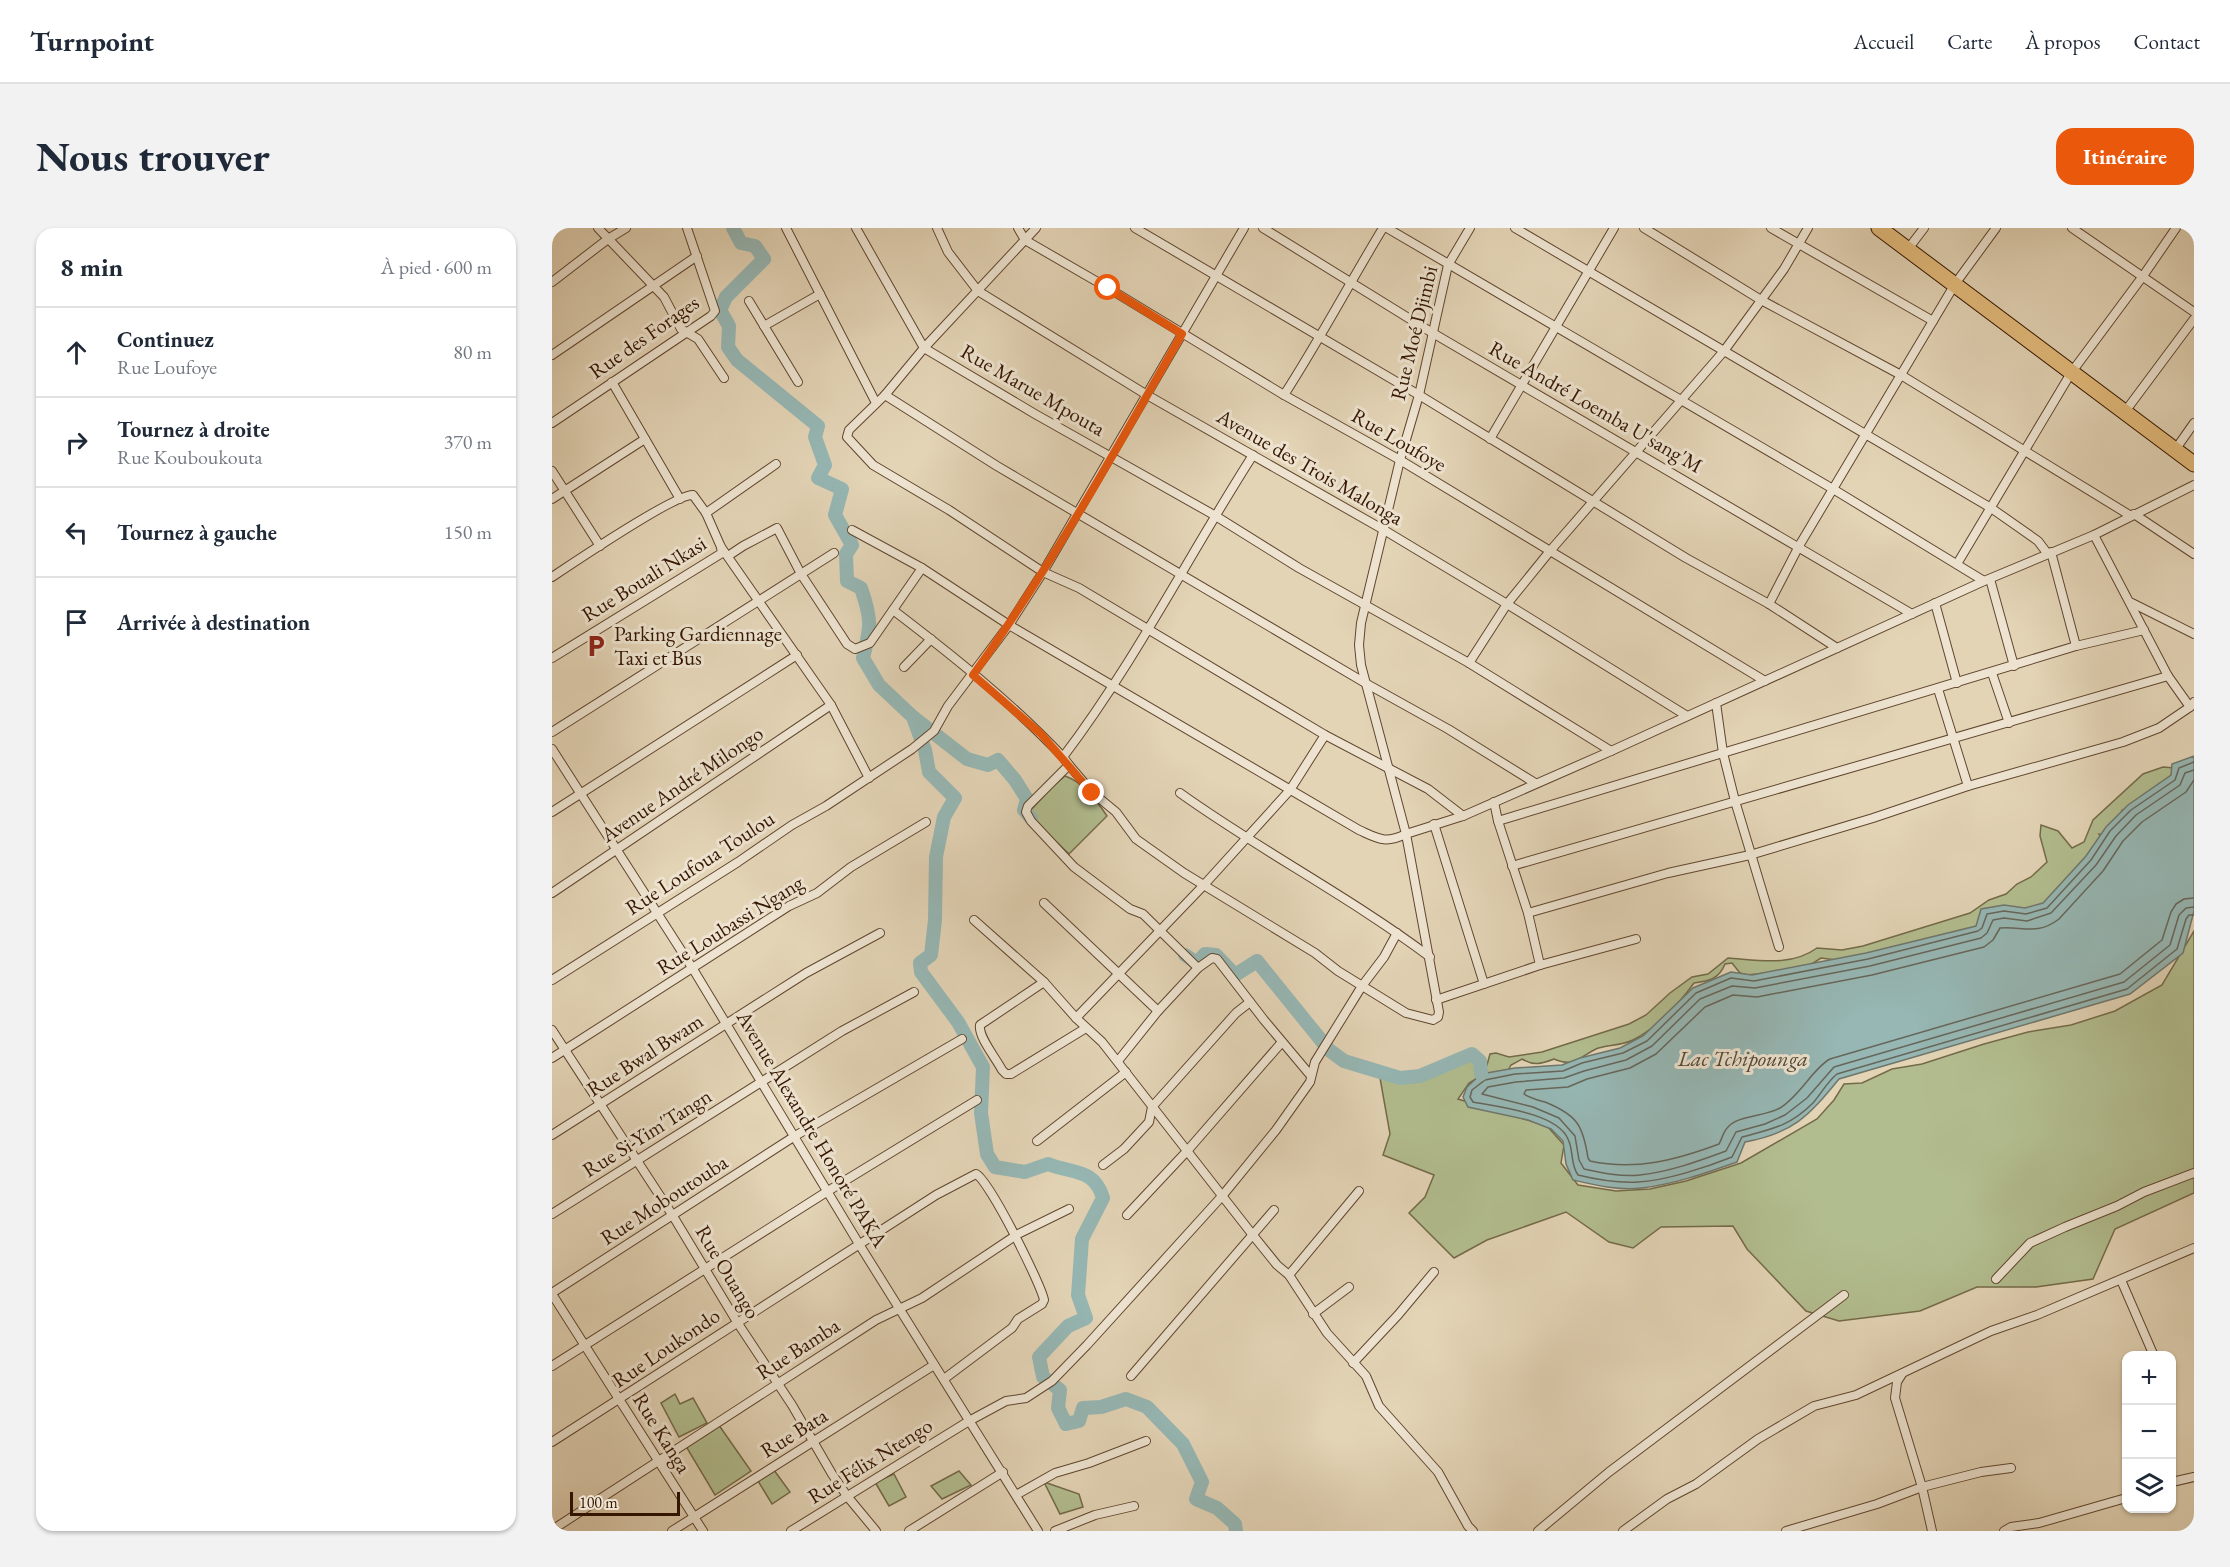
<!DOCTYPE html>
<html lang="fr">
<head>
<meta charset="utf-8">
<style>
	:root { --surface:#fff; --page:#f2f2f3; --text:#1f2937; --muted:#747a83; --line:#e0e1e3; --accent:#ea580c }
	body { margin:0; font-family:"EB Garamond",serif; background:var(--page); color:var(--text) }
	.controls { position:absolute; right:18px; bottom:18px; display:grid; overflow:hidden; border-radius:12px; box-shadow:0 2px 4px #0004 }
	.controls button { width:54px; height:54px; display:grid; place-items:center; padding:0; border:0; border-bottom:2px solid var(--line); background:var(--surface); color:var(--text); font:30px sans-serif }
	.scale { position:absolute; left:18px; bottom:15px; width:110px; box-sizing:border-box; padding-left:6px; border:3px solid #351600; border-top:0; font-size:16px; line-height:21px; white-space:nowrap; color:#351600; -webkit-text-stroke:4px #ede3d0; paint-order:stroke }
	.stop { position:absolute; width:18px; height:18px; margin:-14px; border:4px solid #ea580c; border-radius:50%; background:#fff }
	.stop.end { background:#ea580c; border-color:#fff; box-shadow:0 2px 6px #0008 }
	.list { margin:0; padding:0; list-style:none }
	h2 { display:flex; justify-content:space-between; align-items:center; height:78px; margin:0; padding:0 24px; font-size:26px }
	h2 small { font-size:20px; font-weight:400; color:var(--muted) }
	.list li { display:grid; grid-template-columns:39px 1fr auto; gap:18px; align-items:center; box-sizing:border-box; height:90px; padding:0 24px; border-top:2px solid var(--line) }
	.list b { display:block; font-size:22px; white-space:nowrap }
	.list p { margin:0; font-size:20px; white-space:nowrap; color:var(--muted) }
	.list em { font-size:20px; font-style:normal; color:var(--muted) }
	.icon { flex:none; width:33px; height:33px; fill:none; stroke:currentColor; stroke-width:2; stroke-linecap:round; stroke-linejoin:round }
	.map { position:relative; flex:none; width:1642px; height:1303px; overflow:hidden; border-radius:18px }
	header { display:flex; align-items:center; gap:36px; box-sizing:border-box; height:84px; padding:0 30px; background:var(--surface); border-bottom:2px solid var(--line) }
	header strong { font-size:28px }
	nav { display:flex; gap:33px; margin-inline-start:auto; font-size:21px }
	.intro { display:flex; align-items:center; justify-content:space-between; box-sizing:border-box; height:144px; padding:0 36px }
	h1 { margin:0; font-size:42px }
	.button { padding:15px 27px; border-radius:18px; background:var(--accent); color:#fff; font-size:21px; font-weight:700 }
	main { display:flex; gap:36px; padding:0 36px }
	aside { flex:1; background:var(--surface); border-radius:18px; box-shadow:0 2px 4px #0004 }
	.map>svg:first-child { display:block }
	.green { fill:#b2bd8f; stroke:#746a48; stroke-width:1.5 }
	.water { fill:#96b7b4; stroke:#6f776c; stroke-width:1.5 }
	.lines { fill:none; stroke-linecap:round; stroke-linejoin:round }
	.shore { stroke:#66665a; stroke-width:1.5 }
	.river { stroke:#96b7b4; stroke-width:14 }
	.street-casing { stroke:#60462e; stroke-width:10 }
	.highway-casing { stroke:#351600; stroke-width:17 }
	.street { stroke:#ede3d0; stroke-width:8 }
	.highway { stroke:#e2ba7b; stroke-width:15 }
	.route { stroke:#ea580c; stroke-width:8 }
	.labels { text-anchor:middle; stroke-width:6; stroke-linejoin:round; paint-order:stroke }
	.street-label { font-size:21px; fill:#351600; stroke:#ede3d0 }
	.poi-label { font-size:21px; fill:#351600; stroke:#ede3d0; text-anchor:start }
	.water-label { font-size:22px; font-style:italic; fill:#524636; stroke:#ede3d0 }
</style>
</head>
<body>
<header>
<strong>Turnpoint</strong>
<nav><a>Accueil</a><a>Carte</a><a>À propos</a><a>Contact</a></nav>
</header>
<div class="intro"><h1>Nous trouver</h1><a class="button">Itinéraire</a></div>
<main>
<aside>
<h2>8 min<small>À pied · 600 m</small></h2>
<ul class="list">
<li><svg class="icon" aria-label="ahead" viewBox="0 0 24 24"><path d="M12 20V5M6 11l6-6 6 6"/></svg><div><b>Continuez</b><p>Rue Loufoye</p></div><em>80 m</em></li>
<li><svg class="icon" aria-label="right" viewBox="0 0 24 24"><path d="M7 20v-9h11M14 6l5 5-5 5"/></svg><div><b>Tournez à droite</b><p>Rue Kouboukouta</p></div><em>370 m</em></li>
<li><svg class="icon" aria-label="left" viewBox="0 0 24 24"><path d="M17 20v-9H6M10 6l-5 5 5 5"/></svg><div><b>Tournez à gauche</b></div><em>150 m</em></li>
<li><svg class="icon" aria-label="arrive" viewBox="0 0 24 24"><path d="M6 21V4h12l-3 4 3 4H6"/></svg><div><b>Arrivée à destination</b></div></li>
</ul>
</aside>
<div class="map">
<svg width="1642" height="1303" viewBox="0 0 1642 1303">
	<rect width="100%" height="100%" fill="#e3d4b6"/>
	<filter id="stains"><feTurbulence type="fractalNoise" baseFrequency=".00333" numOctaves="4"/><feColorMatrix values="0 0 0 0 .2 0 0 0 0 .09 0 0 0 0 .02 0 0 0 .5 -.17"/></filter>
	<radialGradient id="worn" r=".72"><stop offset=".6" stop-color="#630" stop-opacity="0"/><stop offset="1" stop-color="#630" stop-opacity=".3"/></radialGradient>
	<g class="green">
		<path d="M 1611,539 L 1623,540 L 1625,551 L 1588,577 L 1570,582 L 1561,609 L 1547,606 L 1551,614 L 1495,675 L 1427,702 L 1292,733 L 1269,730 L 1252,741 L 1195,747 L 1188,745 L 1180,735 L 1173,736 C 1167,751 1157,753 1142,755 C 1126,777 1105,800 1081,812 C 1069,818 1053,817 1044,821 C 1027,829 1023,840 1002,831 C 989,836 982,838 970,831 L 959,837 L 951,852 L 935,849 L 935,844 L 917,855 L 906,871 L 995,898 L 1012,917 L 1009,935 L 1026,957 L 1064,963 L 1098,961 L 1134,953 L 1189,935 L 1265,891 L 1282,872 L 1292,856 L 1310,855 L 1340,841 L 1370,836 L 1432,816 L 1476,804 L 1519,797 L 1563,783 L 1610,757 L 1642,703 L 1642,965 L 1563,1001 L 1541,1051 L 1484,1059 L 1425,1059 L 1368,1083 L 1287,1093 L 1254,1083 L 1195,1021 L 1181,998 L 1109,999 L 1081,1020 L 1057,1014 L 1014,984 L 935,1012 L 902,1030 L 857,985 L 873,969 L 882,947 L 831,927 L 838,906 L 828,850 L 888,839 L 912,831 L 935,837 L 938,826 L 944,825 L 957,829 L 990,824 L 1077,796 L 1094,787 L 1118,765 L 1140,749 L 1156,746 L 1176,730 C 1206,732 1239,739 1265,720 L 1290,722 L 1311,718 L 1418,685 L 1437,672 L 1454,666 L 1465,656 L 1479,649 L 1495,634 L 1488,608 L 1489,597 L 1506,603 L 1520,620 L 1532,614 L 1541,592 L 1591,546 Z"/>
		<path d="M 513,548 C 531,554 545,573 555,588 L 517,626 L 482,592 L 478,583 L 500,559 Z"/>
		<path d="M 123,1166 L 128,1176 L 141,1170 L 155,1195 L 127,1209 L 109,1175 Z"/>
		<path d="M 164,1193 L 199,1243 L 163,1267 L 132,1215 Z"/>
		<path d="M 219,1238 L 238,1264 L 220,1276 L 203,1248 Z"/>
		<path d="M 407,1243 L 419,1257 L 390,1271 L 379,1258 Z"/>
		<path d="M 342,1246 L 354,1269 L 337,1278 L 323,1254 Z"/>
		<path d="M 492,1254 L 527,1266 L 531,1279 L 508,1286 Z"/>
	</g>
	<path class="water" d="M 1642,528 L 1642,683 L 1631,725 L 1578,766 L 1287,851 C 1256,889 1241,905 1193,914 L 1185,934 C 1154,945 1123,956 1090,960 C 1067,963 1043,957 1021,952 L 1014,936 L 1011,913 L 999,901 L 976,892 L 916,879 L 911,869 L 915,859 L 929,846 L 963,840 L 1010,837 L 1028,830 L 1068,820 L 1091,808 L 1141,760 L 1179,744 L 1200,747 L 1314,725 L 1424,698 L 1429,681 L 1452,677 L 1473,680 L 1491,675 L 1534,628 L 1554,599 L 1576,577 L 1619,547 L 1620,536 Z"/>
	<g class="lines">
		<g class="shore">
			<path d="M 1642,534 L 1627,540 L 1623,552 L 1579,582 L 1558,603 L 1539,632 L 1495,680 L 1474,686 L 1452,683 L 1435,686 L 1430,700 L 1426,703 L 1316,731 L 1202,753 L 1179,750 L 1144,765 L 1095,813 L 1071,825 L 1030,835 L 1011,843 L 963,846 L 933,852 L 920,862 L 918,869 L 921,874 C 946,879 1005,885 1016,911 C 1022,923 1018,936 1026,947 C 1046,952 1066,955 1086,954 C 1113,953 1155,939 1180,929 L 1190,909 C 1220,901 1238,898 1261,875 C 1269,866 1275,854 1285,846 L 1575,761 L 1625,721 L 1634,691 L 1637,687 L 1642,687"/>
			<path d="M 1642,542 L 1633,545 L 1628,557 L 1584,587 L 1564,608 L 1544,637 L 1499,685 L 1475,693 L 1452,690 L 1441,692 L 1435,705 L 1429,710 L 1318,738 L 1203,760 L 1180,758 L 1148,771 L 1100,818 L 1074,832 L 1032,843 L 1012,850 L 964,854 L 936,859 L 930,866 L 981,879 L 1007,890 L 1023,908 L 1027,932 L 1032,941 C 1050,945 1069,949 1088,947 C 1117,944 1147,933 1174,923 L 1184,904 L 1213,896 L 1233,887 L 1255,870 L 1282,839 L 1572,754 L 1618,717 L 1627,687 L 1634,680 L 1642,679"/>
			<path d="M 1642,552 L 1634,564 L 1590,594 L 1571,613 L 1551,643 L 1507,691 C 1485,708 1470,698 1448,700 L 1441,712 L 1432,719 L 1320,747 L 1205,769 L 1181,767 L 1153,779 L 1104,826 L 1078,840 L 1035,851 L 1016,859 L 974,862 L 972,866 C 978,870 986,872 993,874 C 1025,887 1031,897 1036,930 L 1038,933 C 1084,943 1124,932 1167,916 C 1170,911 1171,904 1176,899 C 1186,887 1213,889 1228,880 C 1249,867 1261,840 1278,831 L 1568,746 L 1610,712 L 1619,684 L 1624,676 L 1632,671 L 1642,670"/>
		</g>
		<g class="river">
			<path d="M 181,0 L 189,15 L 203,18 L 212,31 L 174,69 L 168,82 L 177,98 L 176,119 L 185,132 L 266,198 L 263,209 L 273,237 L 266,250 L 290,261 L 283,287 L 300,317 L 294,326 L 295,353 L 309,360 C 320,392 319,398 311,430 L 327,457 L 361,489 L 415,531 L 436,537 L 446,532 L 463,552 L 475,571 L 472,582 L 479,590"/>
			<path d="M 361,489 L 373,522 L 377,544 L 403,570 L 392,589 L 384,629 L 383,692 L 379,727 L 368,735 L 369,744 L 406,794 L 431,839 L 429,885 L 435,926 L 443,939 L 473,944 L 496,936 C 521,946 542,940 551,970 L 530,1011 L 526,1067 L 534,1090 L 516,1098 L 487,1129 L 491,1149 L 508,1162 L 506,1180 L 514,1196 L 527,1193 L 531,1180 L 549,1179 L 574,1171 L 595,1179 L 631,1216 L 650,1254 L 644,1271 L 665,1280 L 683,1296 L 684,1303"/>
			<path d="M 633,727 L 645,735 L 653,726 L 664,727 L 683,747 L 705,733 L 777,822 L 792,833 L 848,850 L 868,848 L 920,826 L 928,833 L 929,846"/>
		</g>
		<g class="street-casing">
			<g id="street">
				<path d="M 46,0 L 112,69 L 129,101 L 146,111 L 172,150"/>
				<path d="M 234,0 L 324,175"/>
				<path d="M 304,0 L 372,120 L 483,186 L 662,287 L 747,340 L 917,435 L 1059,523"/>
				<path d="M 385,0 L 396,24 L 426,63 L 595,167 L 832,302 L 955,376 L 1135,488"/>
				<path d="M 466,0 L 473,12 L 556,60 L 732,167 L 848,232 L 1213,453"/>
				<path d="M 484,0 L 372,120 L 333,167 L 297,202 L 295,209 L 321,237 L 397,282 L 491,344 L 527,360 L 773,507 L 876,561 L 911,588"/>
				<path d="M 583,0 L 867,167 L 1134,330 L 1217,376 L 1285,420"/>
				<path d="M 711,0 L 879,104 L 1360,386"/>
				<path d="M 835,0 L 1281,261 L 1432,353"/>
				<path d="M 963,0 L 1439,280 L 1486,313 L 1495,325"/>
				<path d="M 1092,0 L 1209,72 L 1349,147 L 1579,288"/>
				<path d="M 1219,0 L 1381,93"/>
				<path d="M 1520,0 L 1642,84"/>
				<path d="M 1356,21 L 1372,0"/>
				<path d="M 0,54 L 56,11 L 74,0"/>
				<path d="M 197,73 L 246,154"/>
				<path d="M 212,98 L 268,66"/>
				<path d="M 0,127 L 145,28"/>
				<path d="M 60,154 L 128,271"/>
				<path d="M 333,167 L 445,238 L 815,456 L 896,501 L 983,555"/>
				<path d="M 732,167 C 767,113 797,56 831,0"/>
				<path d="M 1572,185 L 1642,91"/>
				<path d="M 0,195 L 159,88 L 163,83 L 135,0"/>
				<path d="M 938,211 L 1062,0"/>
				<path d="M 1623,222 L 1642,195"/>
				<path d="M 701,227 C 637,327 583,434 511,529 L 517,537 L 476,578 L 474,584 L 479,593 L 522,639 L 578,681 L 591,686 L 646,740 L 660,730 L 665,731 L 712,792 L 759,848"/>
				<path d="M 0,243 L 48,318"/>
				<path d="M 0,271 L 93,211"/>
				<path d="M 154,285 L 224,236"/>
				<path d="M 1582,286 L 1642,326"/>
				<path d="M 300,302 L 370,340 L 457,397 L 807,602 C 827,611 833,616 854,606 L 809,437 L 807,417 L 809,395 L 848,232 L 867,167 L 896,37 L 918,0"/>
				<path d="M 1542,307 L 1616,448 L 1638,479"/>
				<path d="M 1499,324 L 1524,418"/>
				<path d="M 176,328 L 191,318 L 225,300 L 249,346 L 295,416 L 303,421 L 318,415 L 370,340"/>
				<path d="M 1405,336 L 1519,145 L 1591,48 L 1624,0"/>
				<path d="M 0,349 C 21,335 125,265 141,267 L 154,285 L 169,319 L 279,477 L 317,550"/>
				<path d="M 1438,351 L 1462,438"/>
				<path d="M 1383,375 L 1405,455"/>
				<path d="M 1580,375 L 1642,406"/>
				<path d="M 1217,376 L 1247,318 L 1403,56 L 1444,0"/>
				<path d="M 341,382 C 400,427 459,474 511,529"/>
				<path d="M 0,430 L 170,325 L 169,319"/>
				<path d="M 917,435 L 955,376 L 998,323 L 1172,123 L 1232,41 L 1256,0"/>
				<path d="M 352,439 L 379,411"/>
				<path d="M 1440,445 L 1457,495"/>
				<path d="M 1386,461 L 1416,558"/>
				<path d="M 1164,475 L 1171,525 L 1183,573 L 1227,719"/>
				<path d="M 0,504 L 282,325"/>
				<path d="M 0,521 L 141,741 L 307,1016 L 486,1303"/>
				<path d="M 517,537 L 541,565 L 564,584 L 584,611 L 632,645 L 763,725 L 786,743 L 854,785 L 881,792 L 886,789 L 887,784 L 854,606 L 911,588 L 1059,523 L 1432,353 L 1542,307 L 1642,257"/>
				<path d="M 628,565 C 709,623 798,669 878,729"/>
				<path d="M 942,574 L 946,593 L 976,685 L 988,737"/>
				<path d="M 0,584 L 245,427"/>
				<path d="M 946,593 L 1524,418 L 1592,402"/>
				<path d="M 882,596 L 932,756"/>
				<path d="M 960,638 L 1616,448"/>
				<path d="M 0,665 L 279,477"/>
				<path d="M 492,675 L 606,783"/>
				<path d="M 976,685 L 1116,645 L 1198,627 L 1321,590 L 1416,558 L 1571,514 L 1607,500 L 1638,479 L 1642,474"/>
				<path d="M 422,692 L 492,754 L 524,790 L 550,814 L 700,1006 L 725,1037 L 737,1047 L 775,1105 L 814,1148 L 827,1178 L 886,1244 L 916,1298 L 921,1303"/>
				<path d="M 0,752 L 186,634 L 240,597 L 274,578 L 360,521 L 382,503 L 396,478 L 457,397 L 491,344 L 692,0"/>
				<path d="M 492,754 L 428,797 C 426,809 444,830 450,842 L 454,846 L 459,846 L 534,800"/>
				<path d="M 884,772 L 988,737 L 1084,711"/>
				<path d="M 524,790 L 651,658 L 738,562 L 773,507"/>
				<path d="M 0,802 L 121,988 L 185,1094 L 240,1177 L 280,1246 L 295,1268 L 324,1303"/>
				<path d="M 0,830 L 237,678 L 265,665 L 299,639 L 374,594"/>
				<path d="M 566,833 L 606,783 L 646,740"/>
				<path d="M 0,907 L 254,745 L 328,705"/>
				<path d="M 485,913 L 574,844"/>
				<path d="M 551,937 L 572,921 L 597,894 L 600,879 L 684,785 L 698,774"/>
				<path d="M 0,986 L 290,803 L 362,764"/>
				<path d="M 575,987 L 636,922 L 730,814"/>
				<path d="M 737,1047 L 807,963"/>
				<path d="M 1444,1051 L 1478,1015 L 1513,999 L 1565,978 L 1592,964 L 1642,945"/>
				<path d="M 1569,1052 L 1602,1128"/>
				<path d="M 0,1065 L 243,908 L 410,811"/>
				<path d="M 0,1066 L 151,1303"/>
				<path d="M 761,1086 L 797,1059"/>
				<path d="M 801,1135 L 846,1087 L 882,1044"/>
				<path d="M 0,1138 L 276,963 L 425,872"/>
				<path d="M 1350,1146 L 1345,1154 L 1343,1170 L 1370,1259 L 1380,1303"/>
				<path d="M 579,1148 L 722,982"/>
				<path d="M 0,1214 L 384,967 L 424,946 C 437,952 489,1056 492,1072 L 490,1076 L 466,1091 L 460,1100 L 392,1151"/>
				<path d="M 1620,1254 L 1642,1249"/>
				<path d="M 464,1267 L 503,1245 L 537,1235 L 594,1213"/>
				<path d="M 0,1302 L 324,1092 L 370,1070 L 466,1006 L 517,981"/>
				<path d="M 120,1303 L 382,1137"/>
				<path d="M 239,1303 L 417,1193 L 454,1173 L 474,1170 L 500,1153 L 535,1117 L 671,967 L 724,902 L 758,854 L 763,834 L 810,758 L 832,729 L 845,705"/>
				<path d="M 357,1303 L 451,1244"/>
				<path d="M 503,1303 L 543,1287 L 582,1278"/>
				<path d="M 986,1303 L 1057,1244 L 1292,1067"/>
				<path d="M 1071,1303 L 1115,1271 L 1144,1256 L 1206,1211 L 1262,1178 L 1304,1167 L 1439,1103 L 1485,1087 L 1642,1020"/>
				<path d="M 1234,1303 L 1325,1276 L 1370,1259 L 1429,1244 L 1459,1240"/>
				<path d="M 1452,1303 L 1459,1299 L 1487,1295 L 1574,1270"/>
			</g>
		</g>
		<g class="highway-casing">
			<path id="highway" d="M 1327,0 L 1642,236"/>
		</g>
		<use href="#street" class="street"/>
		<use href="#highway" class="highway"/>
	</g>
	<g class="lines">
		<path class="route" d="M 540,565 L 489,506 L 421,447 C 499,339 564,222 630,106 L 556,60"/>
	</g>
	<defs>
		<g id="parking-bare" transform="scale(1.8)"><path d="M-3.5-5.5H1a3.5 3.5 0 0 1 0 7H-1V5.5H-3.5ZM-1-3.4V-.6H.8a1.4 1.4 0 0 0 0-2.8Z" fill="#8f2418" stroke="#ede3d0" stroke-width="2.5" paint-order="stroke"/></g>
	</defs>
	<g fill-rule="evenodd">
		<use href="#parking-bare" x="44" y="418"/>
	</g>
	<g class="labels">
		<g class="street-label">
			<text transform="translate(862 105) rotate(-76)" y="7">Rue Moé Djimbi</text>
			<text transform="translate(92 109) rotate(-35)" y="7">Rue des Forages</text>
			<text transform="translate(481 162) rotate(30)" y="7">Rue Marue Mpouta</text>
			<text transform="translate(1044 179) rotate(30)" y="7">Rue André Loemba U'sang'M</text>
			<text transform="translate(847 212) rotate(30)" y="7">Rue Loufoye</text>
			<text transform="translate(758 239) rotate(30)" y="7">Avenue des Trois Malonga</text>
			<text transform="translate(92 351) rotate(-32)" y="7">Rue Bouali Nkasi</text>
			<text transform="translate(130 556) rotate(-34)" y="7">Avenue André Milongo</text>
			<text transform="translate(148 635) rotate(-33)" y="7">Rue Loufoua Toulou</text>
			<text transform="translate(178 697) rotate(-32)" y="7">Rue Loubassi Ngang</text>
			<text transform="translate(93 827) rotate(-33)" y="7">Rue Bwal Bwam</text>
			<text transform="translate(260 901) rotate(59)" y="7">Avenue Alexandre Honoré PAKA</text>
			<text transform="translate(95 905) rotate(-32)" y="7">Rue Si-Yim'Tangn</text>
			<text transform="translate(112 972) rotate(-33)" y="7">Rue Moboutouba</text>
			<text transform="translate(176 1044) rotate(59)" y="7">Rue Ouango</text>
			<text transform="translate(114 1120) rotate(-34)" y="7">Rue Loukondo</text>
			<text transform="translate(246 1121) rotate(-33)" y="7">Rue Bamba</text>
			<text transform="translate(110 1205) rotate(58)" y="7">Rue Kanga</text>
			<text transform="translate(242 1205) rotate(-32)" y="7">Rue Bata</text>
			<text transform="translate(318 1233) rotate(-32)" y="7">Rue Félix Ntengo</text>
		</g>
		<g class="poi-label">
			<text x="62" y="413">Parking Gardiennage<tspan x="62" dy="24">Taxi et Bus</tspan></text>
		</g>
		<g class="water-label">
			<text x="1191" y="838">Lac Tchipounga</text>
		</g>
	</g>
	<rect width="100%" height="100%" filter="url(#stains)"/>
	<rect width="100%" height="100%" fill="url(#worn)"/>
</svg>
<div class="controls">
<button>+</button>
<button>−</button>
<button><svg class="icon" aria-label="layers" viewBox="0 0 24 24"><path d="M12 4l9 5-9 5-9-5zM3 14l9 5 9-5"/></svg></button>
</div>
<div class="scale">100 m</div>
<div class="stop" style="left:556px;top:60px"></div>
<div class="stop end" style="left:540px;top:565px"></div>
</div>
</main>
</body>
</html>
